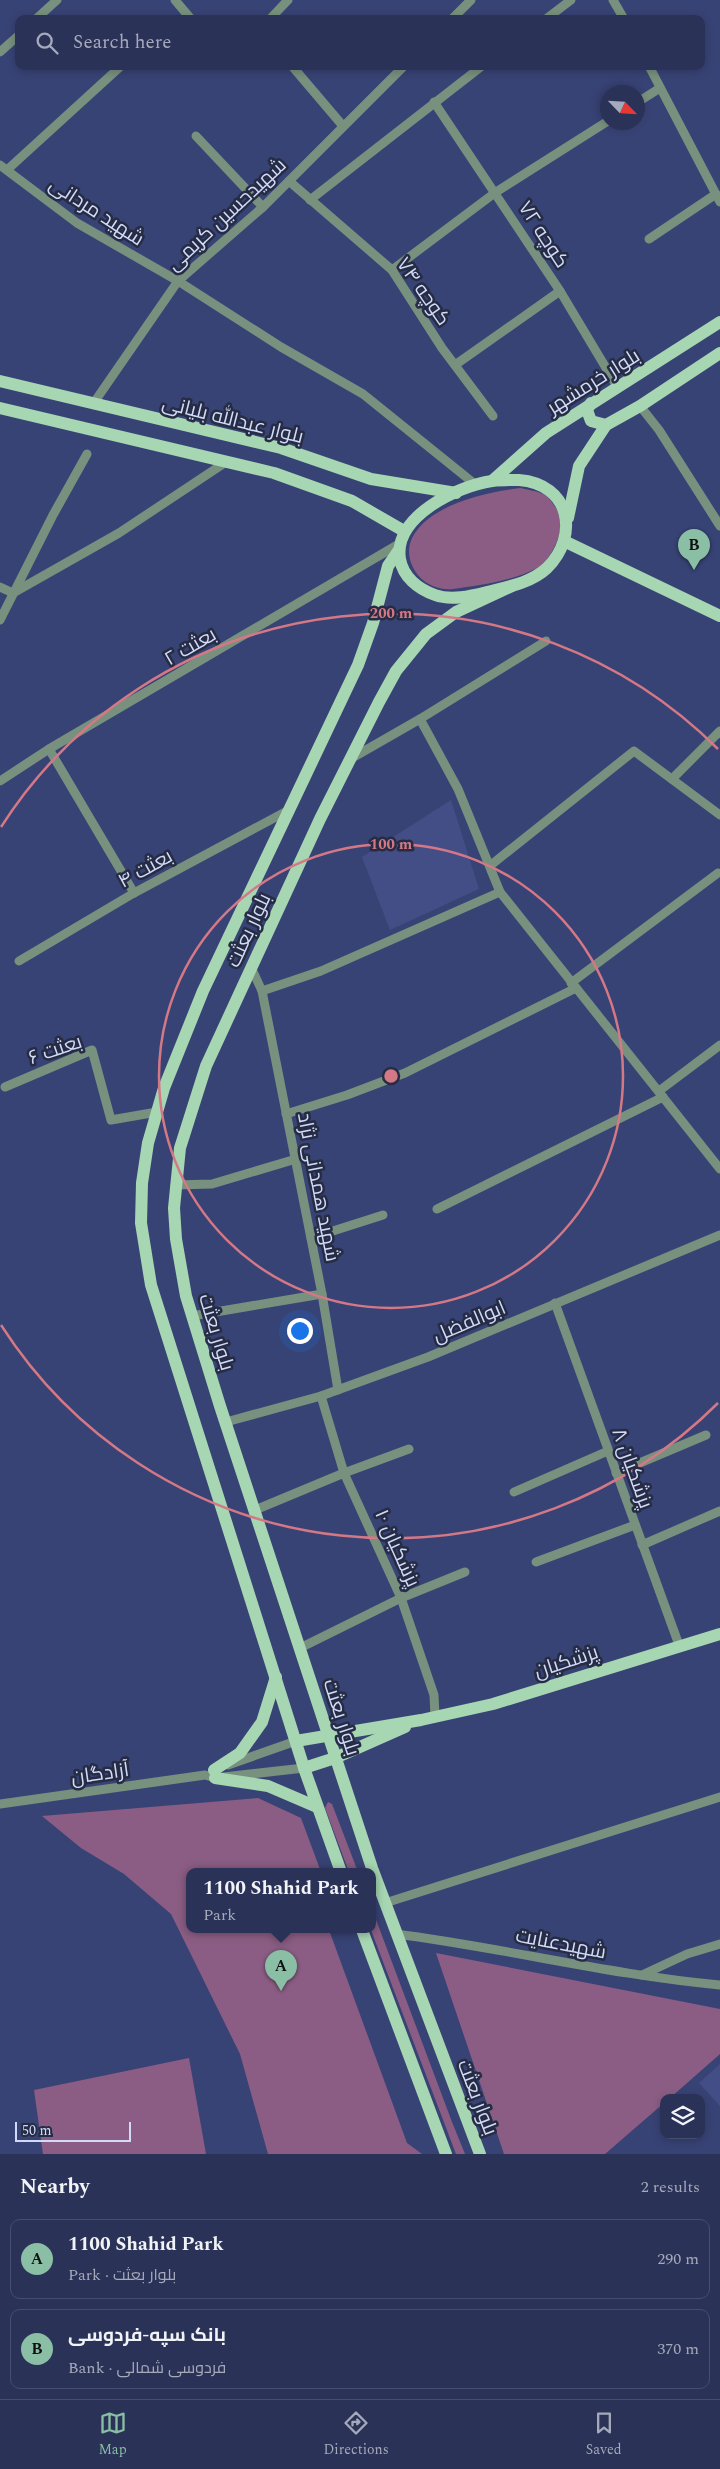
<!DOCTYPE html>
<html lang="en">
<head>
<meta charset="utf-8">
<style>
	:root { --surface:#2a3258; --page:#363e61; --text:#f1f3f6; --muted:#a5aaba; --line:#464d6e; --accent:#8abfa5 }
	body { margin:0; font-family:Spectral,Cairo,serif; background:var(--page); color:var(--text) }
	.controls { position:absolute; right:15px; bottom:15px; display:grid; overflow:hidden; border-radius:10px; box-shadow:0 2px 8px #0003 }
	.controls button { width:45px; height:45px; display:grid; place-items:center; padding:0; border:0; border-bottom:1px solid var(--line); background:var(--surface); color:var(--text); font:25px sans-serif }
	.compass { position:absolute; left:600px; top:85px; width:45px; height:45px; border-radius:50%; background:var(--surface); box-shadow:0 2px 8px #0003; rotate:115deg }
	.scale { position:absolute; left:15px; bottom:12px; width:116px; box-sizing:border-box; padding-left:5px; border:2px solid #d1daf8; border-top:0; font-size:14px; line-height:18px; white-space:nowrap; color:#d1daf8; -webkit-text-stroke:4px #262c43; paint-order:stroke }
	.you { position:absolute; left:299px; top:1330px; width:18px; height:18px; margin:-12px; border:4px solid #fff; border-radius:50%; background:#1a73e8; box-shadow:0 0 0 8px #1a73e833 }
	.badge { display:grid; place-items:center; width:32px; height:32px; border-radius:50%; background:var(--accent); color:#111; font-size:16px; font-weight:700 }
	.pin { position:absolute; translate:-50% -41px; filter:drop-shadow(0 1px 2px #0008) }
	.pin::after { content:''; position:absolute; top:26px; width:18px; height:15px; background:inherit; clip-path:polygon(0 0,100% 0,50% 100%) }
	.popup { position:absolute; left:186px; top:1868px; width:190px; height:65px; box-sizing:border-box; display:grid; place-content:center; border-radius:10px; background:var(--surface); filter:drop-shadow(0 1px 4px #0005); font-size:16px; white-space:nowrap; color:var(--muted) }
	.popup b { font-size:19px; color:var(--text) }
	.popup::after { content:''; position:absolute; left:50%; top:100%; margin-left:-10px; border:10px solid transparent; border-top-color:var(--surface) }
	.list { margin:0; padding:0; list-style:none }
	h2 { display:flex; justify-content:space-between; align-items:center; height:65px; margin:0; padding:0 20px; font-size:21px }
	h2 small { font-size:16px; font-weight:400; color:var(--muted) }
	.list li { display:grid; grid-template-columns:32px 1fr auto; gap:15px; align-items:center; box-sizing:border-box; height:80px; margin:0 10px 10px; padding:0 10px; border:1px solid var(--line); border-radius:10px }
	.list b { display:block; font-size:19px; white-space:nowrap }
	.list p { margin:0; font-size:16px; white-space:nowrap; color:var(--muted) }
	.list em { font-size:16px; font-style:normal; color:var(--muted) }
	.icon { flex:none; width:28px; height:28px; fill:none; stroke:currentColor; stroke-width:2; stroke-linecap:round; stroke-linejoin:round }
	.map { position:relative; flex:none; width:720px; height:2154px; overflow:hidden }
	.search { position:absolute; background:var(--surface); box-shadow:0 2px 8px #0003; left:15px; right:15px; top:15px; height:55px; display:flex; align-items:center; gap:12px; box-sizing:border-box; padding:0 18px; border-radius:10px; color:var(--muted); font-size:19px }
	.sheet { height:245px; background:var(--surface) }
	nav { display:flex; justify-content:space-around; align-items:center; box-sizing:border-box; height:70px; border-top:1px solid var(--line); background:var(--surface); font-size:14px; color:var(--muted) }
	nav a { display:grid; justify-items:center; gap:2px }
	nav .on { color:var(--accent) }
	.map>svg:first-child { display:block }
	.built { fill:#424e85 }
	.green { fill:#8b5d84 }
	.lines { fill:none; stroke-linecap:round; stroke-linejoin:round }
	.minor { stroke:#78907e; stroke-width:9 }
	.major { stroke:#a6d6b2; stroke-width:12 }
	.ring { fill:none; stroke:#d47886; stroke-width:2.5 }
	.labels { text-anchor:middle; stroke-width:5; stroke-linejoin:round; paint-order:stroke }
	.street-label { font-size:20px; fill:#d1daf8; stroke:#262c43 }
	.centre { fill:#d47886; stroke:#262c43; stroke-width:2.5 }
	.ring-label { font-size:15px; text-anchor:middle; font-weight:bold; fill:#d47886; stroke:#262c43; stroke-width:5; stroke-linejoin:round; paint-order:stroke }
</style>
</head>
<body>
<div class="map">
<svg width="720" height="2154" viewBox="0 0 720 2154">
	<rect width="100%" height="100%" fill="#384375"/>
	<g class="built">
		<path d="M 451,800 L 479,889 L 390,930 L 362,857 Z"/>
		<path d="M 720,2064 L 720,2106 L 699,2083 Z"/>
	</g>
	<g class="green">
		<path d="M 521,488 C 528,490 537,491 543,494 C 551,498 561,514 561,523 C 562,536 549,562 537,568 C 513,581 480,585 453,589 C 420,593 395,555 418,529 C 440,502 489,492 521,488 Z"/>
		<path d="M 258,1798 L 301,1818 L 321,1872 L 190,1872 L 190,1930 L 329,1930 L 407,2143 L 422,2154 L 268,2154 L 240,2054 L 171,1914 L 124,1874 L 81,1848 L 42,1816 Z"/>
		<path d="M 328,1802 L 332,1804 L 358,1872 L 349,1872 L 325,1808 Z"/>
		<path d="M 372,1909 L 452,2122 L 465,2154 L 456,2154 L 371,1930 Z"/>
		<path d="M 436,1953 L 720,2009 L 720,2054 L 670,2098 L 664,2098 L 664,2103 L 605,2154 L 504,2154 Z"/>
		<path d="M 189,2058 L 206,2154 L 43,2154 L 34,2090 Z"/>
	</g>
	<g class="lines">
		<g class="minor">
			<path d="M 175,0 L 191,19"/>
			<path d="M 613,0 L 624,19"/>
			<path d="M 36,19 L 57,0"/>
			<path d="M 270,19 L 288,0"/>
			<path d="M 452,19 L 471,0"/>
			<path d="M 546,19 L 571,0"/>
			<path d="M 0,52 L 19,35"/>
			<path d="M 292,66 L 343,126"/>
			<path d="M 649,66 L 720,202"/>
			<path d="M 434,102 L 560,291 L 618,388"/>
			<path d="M 638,102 L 660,88"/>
			<path d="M 196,136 L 263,207"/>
			<path d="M 0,165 L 77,223 L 178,281 L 281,347 L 363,394 L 476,485"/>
			<path d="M 7,170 L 121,66"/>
			<path d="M 289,181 L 392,270 L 442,348 L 493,416"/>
			<path d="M 310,200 L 482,66"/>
			<path d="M 649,239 L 716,194"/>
			<path d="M 392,270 L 496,192 L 608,121"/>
			<path d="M 455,365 L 560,291"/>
			<path d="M 93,404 L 178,281 L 263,207 L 404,66"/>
			<path d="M 640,406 L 659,430 L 720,526"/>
			<path d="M 0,587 L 13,593 L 119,533 L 226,462"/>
			<path d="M 0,620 L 53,515 L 87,454"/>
			<path d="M 420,719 L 546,641"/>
			<path d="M 49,749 L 134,893"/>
			<path d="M 352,758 L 420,719 L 458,789 L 500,892 L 720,1169"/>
			<path d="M 672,779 L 720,731"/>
			<path d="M 0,781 L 49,749 L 399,544"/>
			<path d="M 491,865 L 634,751 L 720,815"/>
			<path d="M 19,961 L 134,893 L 289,810"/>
			<path d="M 251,967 L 262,991 L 321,971 L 500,892"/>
			<path d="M 571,983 L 718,873"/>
			<path d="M 262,991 L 322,1294 L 338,1390"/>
			<path d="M 5,1087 L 92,1050 L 111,1120 L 157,1112"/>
			<path d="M 659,1091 L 720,1045"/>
			<path d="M 286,1114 L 347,1095 L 405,1073 L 576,988"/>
			<path d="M 175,1185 L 212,1184 L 296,1159"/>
			<path d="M 437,1209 L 663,1097"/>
			<path d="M 311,1238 L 383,1215"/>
			<path d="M 555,1303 L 679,1645"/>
			<path d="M 192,1316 L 322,1294"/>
			<path d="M 321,1396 L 344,1473 L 401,1598 L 434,1695 L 435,1717"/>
			<path d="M 226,1422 L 321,1396 L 428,1357 L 720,1235"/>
			<path d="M 616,1473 L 706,1435"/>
			<path d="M 514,1492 L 608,1451"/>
			<path d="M 255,1510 L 344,1473 L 409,1449"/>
			<path d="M 642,1545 L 720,1511"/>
			<path d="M 536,1562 L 635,1525"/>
			<path d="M 300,1648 L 401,1598 L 465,1572"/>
			<path d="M 228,1765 L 296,1741"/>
			<path d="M 0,1804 L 205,1775 L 215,1778 L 304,1768"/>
			<path d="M 385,1903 L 720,1797"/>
			<path d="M 396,1934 C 505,1948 611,1975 720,1985"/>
			<path d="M 642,1975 L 687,1954 L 720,1944"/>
		</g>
		<g class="major">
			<path d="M 0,381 L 281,448 L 371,479 L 456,493"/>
			<path d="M 591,403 L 587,410 L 591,421 L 606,425"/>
			<path d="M 0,408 L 274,473 L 352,501 L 404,531"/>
			<path d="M 519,480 C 570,484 580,535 547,568 C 531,583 507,587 487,592 C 471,596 451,601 435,595 C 418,589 403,577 400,559 C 393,517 457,486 492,481 C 501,480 510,480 519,480 Z"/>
			<path d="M 492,481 L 546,433 L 720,322"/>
			<path d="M 568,518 L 579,466 L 606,425 L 640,406 L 720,353"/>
			<path d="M 564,541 L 720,616"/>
			<path d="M 296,1741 L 421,1720 L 493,1704 L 720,1634"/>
			<path d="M 304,1768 L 335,1758 L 405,1727"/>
			<path d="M 214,1770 L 240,1753 L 262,1722 L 276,1677"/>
			<path d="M 215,1778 L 268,1786 L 317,1807"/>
			<path d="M 341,1872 L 304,1768 L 151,1285 L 141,1223 L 142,1183 L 148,1143 L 164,1088 L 203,991 L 358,665 L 373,623 L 388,566 L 399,550"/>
			<path d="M 362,1930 L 446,2154"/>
			<path d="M 480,2154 L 372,1868 L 220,1406 L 186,1296 L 176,1239 L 174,1208 L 180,1148 L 206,1066 L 320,819 L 379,702 L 396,671 L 426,634 L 456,612 L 512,586"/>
		</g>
	</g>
	<g class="ring">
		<circle cx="391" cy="1076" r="232"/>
		<path d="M718 1403A463 463 0 0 1 1 1325M1 827A463 463 0 0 1 718 749"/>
	</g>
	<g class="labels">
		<g class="street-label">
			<text transform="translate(97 211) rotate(33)" y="7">شهید مردانی</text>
			<text transform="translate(226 214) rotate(-43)" y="7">شهیدحسین کریمی</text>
			<text transform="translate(544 234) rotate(57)" y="7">کوچه ۷۲</text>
			<text transform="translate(424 291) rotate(55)" y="7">کوچه ۷۴</text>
			<text transform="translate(593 381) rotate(-32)" y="7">بلوار خرمشهر</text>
			<text transform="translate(233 419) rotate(14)" y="7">بلوار عبدالله بلیانی</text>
			<text transform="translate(190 646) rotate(-30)" y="7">بعثت ۲</text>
			<text transform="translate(145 868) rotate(-29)" y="7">بعثت ۴</text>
			<text transform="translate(248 930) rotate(-65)" y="7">بلوار بعثت</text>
			<text transform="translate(55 1049) rotate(-19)" y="7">بعثت ۶</text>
			<text transform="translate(319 1187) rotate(79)" y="7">شهید همدانی نژاد</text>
			<text transform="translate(469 1321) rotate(-23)" y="7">ابوالفضل</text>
			<text transform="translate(217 1332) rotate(73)" y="7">بلوار بعثت</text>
			<text transform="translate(633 1468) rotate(70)" y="7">پزشکیان ۸</text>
			<text transform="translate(398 1548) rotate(66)" y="7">پزشکیان ۱۰</text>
			<text transform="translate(566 1661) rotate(-18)" y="7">پزشکیان</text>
			<text transform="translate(342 1717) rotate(72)" y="7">بلوار بعثت</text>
			<text transform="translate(100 1773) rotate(-8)" y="7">آزادگان</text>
			<text transform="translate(561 1943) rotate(11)" y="7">شهیدعنایت</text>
			<text transform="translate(478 2097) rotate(69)" y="7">بلوار بعثت</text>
		</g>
	</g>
	<circle cx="391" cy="1076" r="8" class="centre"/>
	<g class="ring-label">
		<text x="391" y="618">200 m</text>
		<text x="391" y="849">100 m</text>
	</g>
</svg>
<div class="controls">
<button><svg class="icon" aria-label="layers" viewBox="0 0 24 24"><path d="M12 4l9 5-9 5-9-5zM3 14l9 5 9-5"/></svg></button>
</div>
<svg class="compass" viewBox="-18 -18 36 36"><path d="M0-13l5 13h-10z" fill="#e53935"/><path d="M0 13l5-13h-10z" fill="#a5aaba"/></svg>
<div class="scale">50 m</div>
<div class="you"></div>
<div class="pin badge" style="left:281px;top:1991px">A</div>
<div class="popup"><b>1100 Shahid Park</b>Park</div>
<div class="pin badge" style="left:694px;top:570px">B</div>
<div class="search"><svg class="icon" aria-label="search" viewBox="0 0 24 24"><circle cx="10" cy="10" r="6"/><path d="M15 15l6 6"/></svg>Search here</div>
</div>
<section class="sheet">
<h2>Nearby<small>2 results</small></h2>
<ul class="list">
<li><span class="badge">A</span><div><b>1100 Shahid Park</b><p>Park · بلوار بعثت</p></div><em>290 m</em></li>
<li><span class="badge">B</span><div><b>بانک سپه-فردوسی</b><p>Bank · فردوسی شمالی</p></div><em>370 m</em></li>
</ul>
</section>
<nav>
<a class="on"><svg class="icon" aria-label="map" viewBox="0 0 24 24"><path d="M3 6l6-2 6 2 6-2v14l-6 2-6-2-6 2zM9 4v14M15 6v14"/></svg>Map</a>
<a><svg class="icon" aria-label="directions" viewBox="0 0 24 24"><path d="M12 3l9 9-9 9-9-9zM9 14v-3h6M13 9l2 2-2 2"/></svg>Directions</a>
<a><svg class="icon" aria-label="saved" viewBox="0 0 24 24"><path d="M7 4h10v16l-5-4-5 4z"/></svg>Saved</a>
</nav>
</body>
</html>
